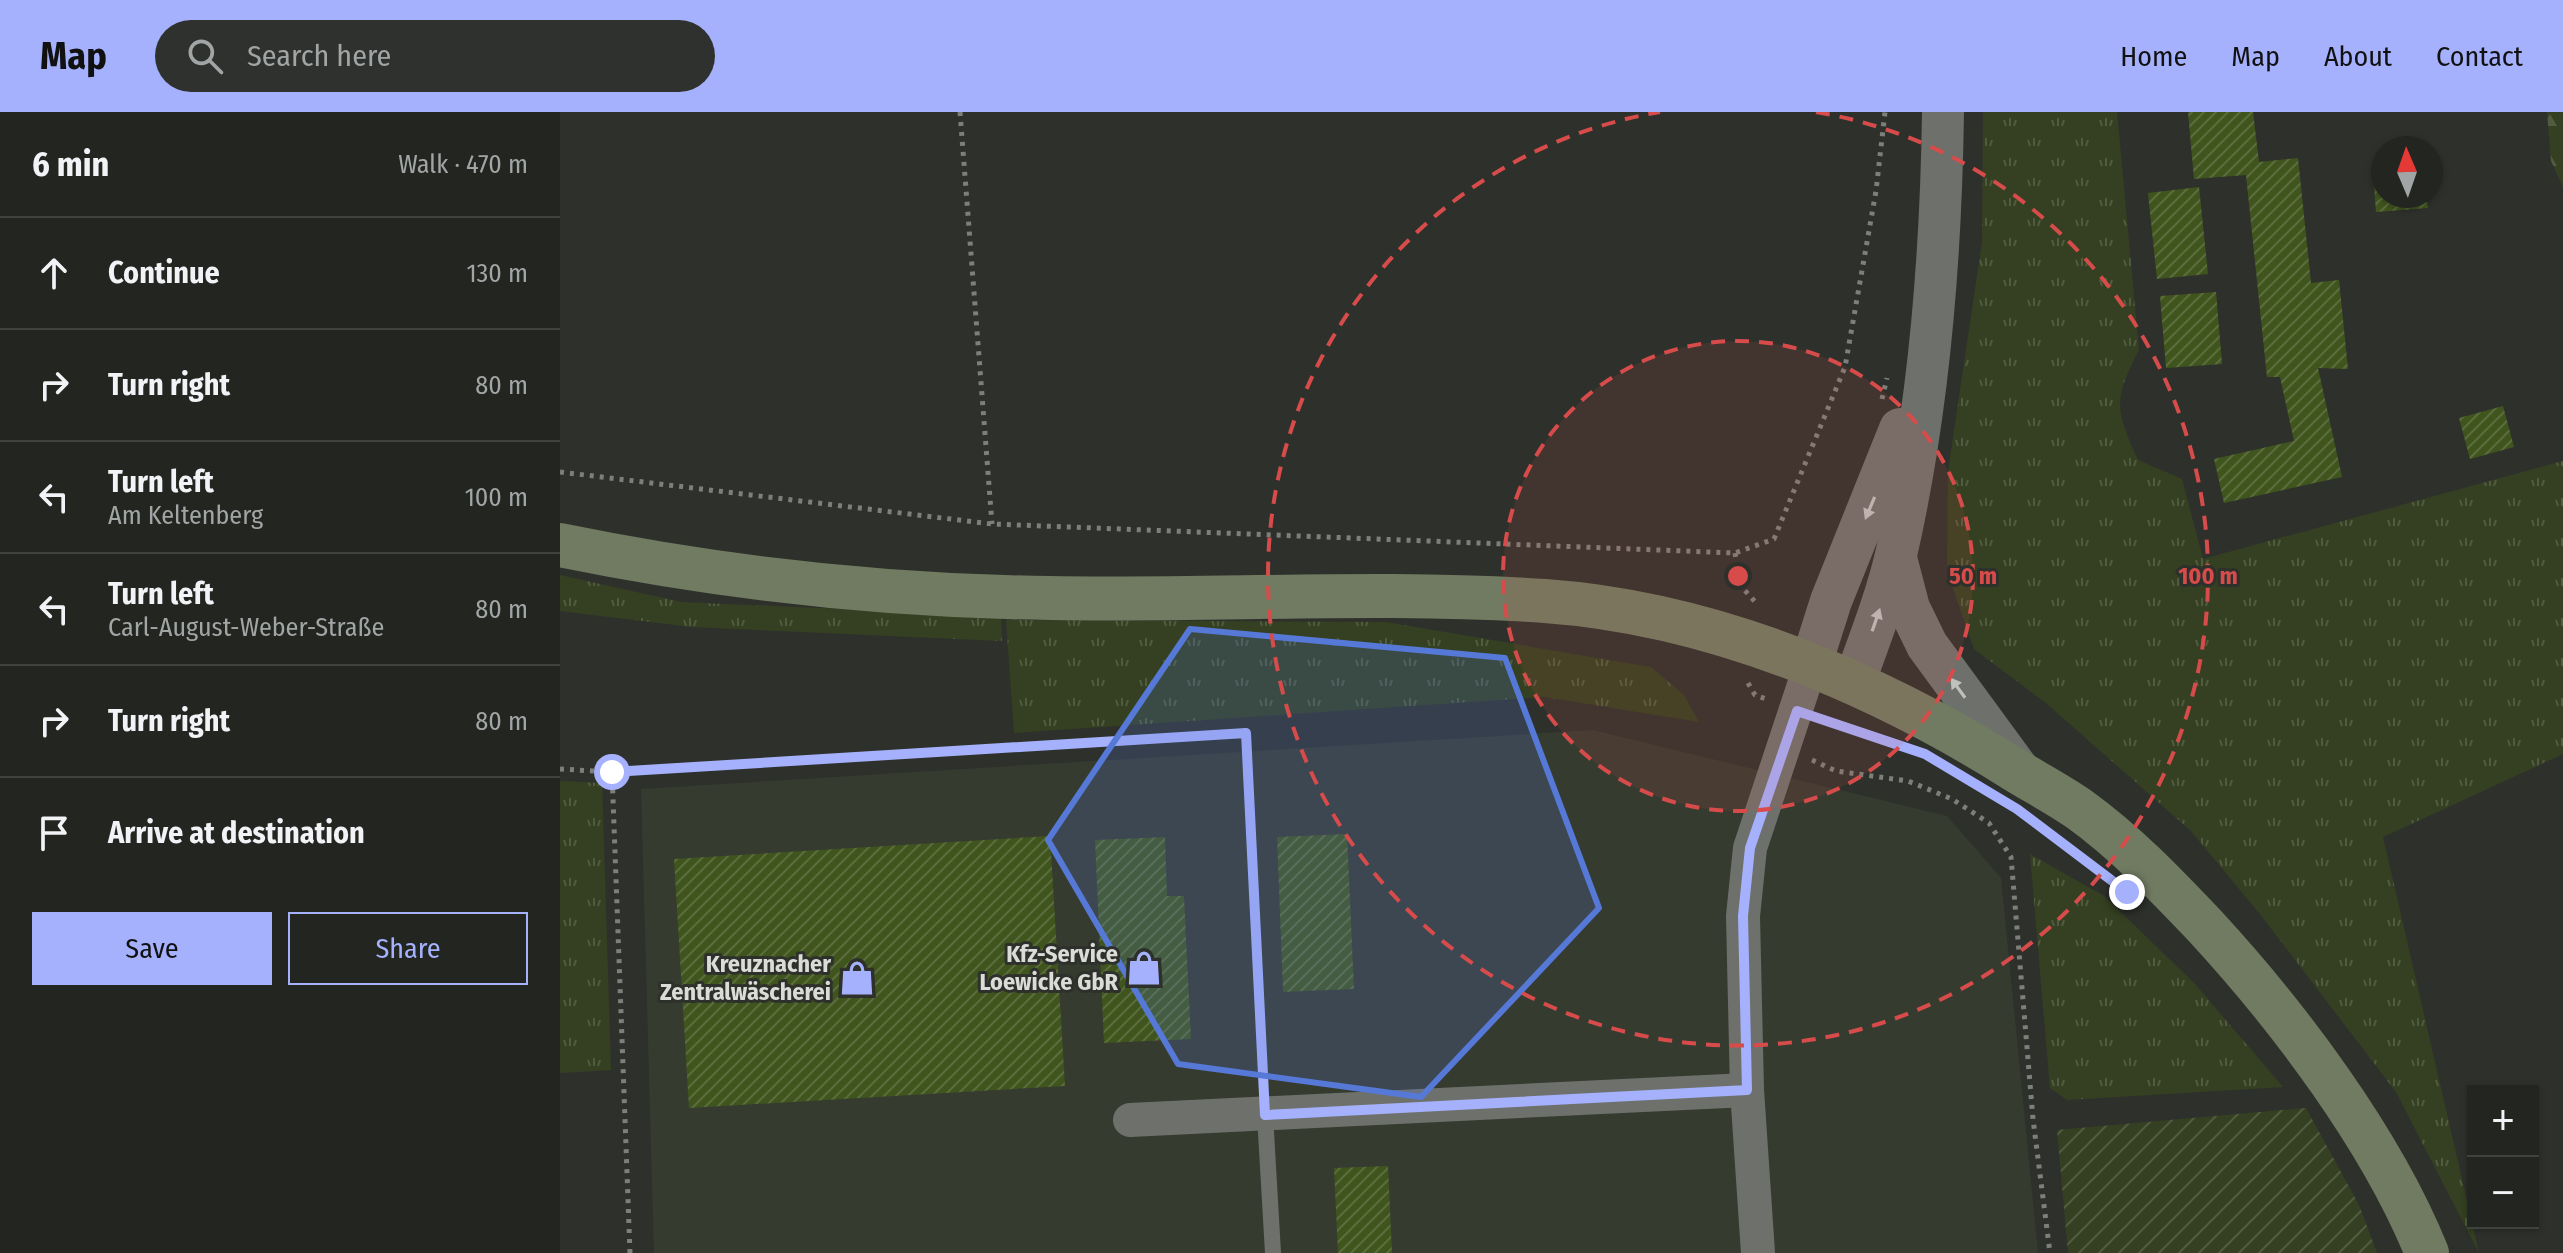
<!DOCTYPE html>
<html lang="en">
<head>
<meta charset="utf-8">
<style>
	:root { --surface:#222520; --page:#2e312d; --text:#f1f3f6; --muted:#a2a5a5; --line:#3f423e; --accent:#a5b1fc }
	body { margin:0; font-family:"Fira Sans Condensed",sans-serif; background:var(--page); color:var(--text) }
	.controls { position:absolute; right:24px; bottom:24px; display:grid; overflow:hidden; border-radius:0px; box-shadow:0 2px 6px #0004 }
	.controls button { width:72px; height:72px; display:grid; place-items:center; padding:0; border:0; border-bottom:2px solid var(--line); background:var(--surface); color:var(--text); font:40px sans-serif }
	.compass { position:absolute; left:1811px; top:24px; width:72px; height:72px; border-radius:50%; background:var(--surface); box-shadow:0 2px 6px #0004; rotate:358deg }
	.stop { position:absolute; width:24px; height:24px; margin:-18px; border:6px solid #a5b1fc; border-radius:50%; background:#fff }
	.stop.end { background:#a5b1fc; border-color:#fff; box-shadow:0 2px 8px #0008 }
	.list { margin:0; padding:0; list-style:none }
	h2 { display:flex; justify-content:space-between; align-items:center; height:104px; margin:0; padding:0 32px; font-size:34px }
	h2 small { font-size:26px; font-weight:400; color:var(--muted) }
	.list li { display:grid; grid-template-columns:52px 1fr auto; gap:24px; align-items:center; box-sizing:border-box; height:112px; padding:0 32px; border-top:2px solid var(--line) }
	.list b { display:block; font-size:30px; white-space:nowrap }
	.list p { margin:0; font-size:26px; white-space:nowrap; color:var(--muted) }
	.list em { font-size:26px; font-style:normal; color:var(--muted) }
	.actions { display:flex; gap:16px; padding:24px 32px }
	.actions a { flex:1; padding:18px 0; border:2px solid var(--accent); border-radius:0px; text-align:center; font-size:28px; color:var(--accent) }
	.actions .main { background:var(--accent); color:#111 }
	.icon { flex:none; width:44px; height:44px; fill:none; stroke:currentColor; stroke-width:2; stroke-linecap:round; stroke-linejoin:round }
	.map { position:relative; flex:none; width:2003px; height:1141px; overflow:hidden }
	header { display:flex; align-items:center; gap:48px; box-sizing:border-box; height:112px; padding:0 40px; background:var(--accent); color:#111 }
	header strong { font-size:38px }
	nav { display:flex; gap:44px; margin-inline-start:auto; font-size:28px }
	.search { width:560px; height:72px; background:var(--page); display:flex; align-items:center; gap:20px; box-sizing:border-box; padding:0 28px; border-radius:44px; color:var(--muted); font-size:30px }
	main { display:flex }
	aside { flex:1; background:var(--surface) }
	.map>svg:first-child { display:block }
	.built { fill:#363b30 }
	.grass { fill:url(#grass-tufts) }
	.forest { fill:url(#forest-firs) }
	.garden { fill:url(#garden-furrows) }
	.building { fill:url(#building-hatch) }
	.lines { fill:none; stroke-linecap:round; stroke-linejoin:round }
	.path { stroke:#7d7f7a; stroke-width:5; stroke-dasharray:4 6; stroke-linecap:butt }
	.service { stroke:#6e716b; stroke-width:16 }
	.minor { stroke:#6e716b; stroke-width:34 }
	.tertiary { stroke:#6e716b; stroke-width:42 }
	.secondary { stroke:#707b61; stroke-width:44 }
	.oneway { fill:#bfc1bd }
	.route { stroke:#a5b1fc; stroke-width:10 }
	.marked { fill:#5679d8; fill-opacity:0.2; stroke:#5679d8; stroke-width:6; stroke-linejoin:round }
	.ring { fill:none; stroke:#d74c4b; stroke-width:4; stroke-dasharray:14 10 }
	.labels { text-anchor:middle; stroke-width:6; stroke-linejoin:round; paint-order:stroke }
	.poi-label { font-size:24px; font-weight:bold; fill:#dadcd8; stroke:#2e312b; text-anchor:end }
	.centre { fill:#d74c4b; stroke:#2e312b; stroke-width:4 }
	.ring-label { font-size:24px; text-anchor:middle; font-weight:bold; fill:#d74c4b; stroke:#2e312b; stroke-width:6; stroke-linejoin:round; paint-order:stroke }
</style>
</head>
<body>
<header>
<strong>Map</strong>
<div class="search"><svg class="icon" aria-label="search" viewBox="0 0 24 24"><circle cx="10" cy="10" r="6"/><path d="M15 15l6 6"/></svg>Search here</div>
<nav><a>Home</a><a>Map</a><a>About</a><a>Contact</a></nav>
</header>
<main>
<aside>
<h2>6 min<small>Walk · 470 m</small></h2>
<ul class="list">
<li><svg class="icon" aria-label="ahead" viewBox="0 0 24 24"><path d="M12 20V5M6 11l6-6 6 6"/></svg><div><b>Continue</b></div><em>130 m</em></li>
<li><svg class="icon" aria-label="right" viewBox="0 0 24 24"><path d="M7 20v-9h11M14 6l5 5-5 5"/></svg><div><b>Turn right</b></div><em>80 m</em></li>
<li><svg class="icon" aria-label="left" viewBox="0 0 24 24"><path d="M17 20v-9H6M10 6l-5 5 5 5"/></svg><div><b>Turn left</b><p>Am Keltenberg</p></div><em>100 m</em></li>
<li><svg class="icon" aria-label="left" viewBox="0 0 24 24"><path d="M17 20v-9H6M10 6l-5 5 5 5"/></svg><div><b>Turn left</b><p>Carl-August-Weber-Straße</p></div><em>80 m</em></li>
<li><svg class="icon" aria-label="right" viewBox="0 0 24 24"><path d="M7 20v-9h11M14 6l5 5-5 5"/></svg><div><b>Turn right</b></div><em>80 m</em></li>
<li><svg class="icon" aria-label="arrive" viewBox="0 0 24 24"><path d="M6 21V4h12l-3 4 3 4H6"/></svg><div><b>Arrive at destination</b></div></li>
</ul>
<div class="actions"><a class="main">Save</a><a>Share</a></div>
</aside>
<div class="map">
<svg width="2003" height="1141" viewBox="0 0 2003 1141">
	<defs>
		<pattern id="grass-tufts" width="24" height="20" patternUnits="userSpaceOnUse" patternTransform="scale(2)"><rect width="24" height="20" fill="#344021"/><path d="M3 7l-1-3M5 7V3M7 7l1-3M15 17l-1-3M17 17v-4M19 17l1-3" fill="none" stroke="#515b40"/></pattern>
		<pattern id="forest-firs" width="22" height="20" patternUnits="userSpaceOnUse" patternTransform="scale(2)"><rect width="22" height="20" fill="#344021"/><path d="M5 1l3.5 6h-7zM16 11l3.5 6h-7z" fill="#515b40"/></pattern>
		<pattern id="garden-furrows" width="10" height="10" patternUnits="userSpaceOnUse" patternTransform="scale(2)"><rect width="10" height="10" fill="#344021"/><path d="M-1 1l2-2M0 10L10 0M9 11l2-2" fill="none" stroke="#515b40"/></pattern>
		<pattern id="building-hatch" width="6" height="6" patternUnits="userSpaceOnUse" patternTransform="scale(2)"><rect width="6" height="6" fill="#40551d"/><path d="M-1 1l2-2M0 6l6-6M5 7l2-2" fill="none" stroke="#5b6d3d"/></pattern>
	</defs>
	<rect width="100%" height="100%" fill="#2e312b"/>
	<path class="built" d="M 1033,618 L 1387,704 L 1441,766 L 1478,1141 L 94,1141 L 81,677 Z"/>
	<g class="grass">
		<path d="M 1423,0 L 1557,0 L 1579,238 C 1553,288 1555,297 1578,348 L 1622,367 L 1643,447 L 2003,349 L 2003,642 L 1823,725 L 1919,1141 L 1836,980 L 1700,802 L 1631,719 L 1486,591 L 1414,537 L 1387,459 L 1388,359 L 1422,130 Z"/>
		<path d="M 0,463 L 121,490 L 441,504 L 442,529 L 132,515 L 0,499 Z"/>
		<path d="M 446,508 L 826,510 L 1091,555 L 1124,583 L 1139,610 L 984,585 L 454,621 Z"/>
		<path d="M 0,669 L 42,671 L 51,958 L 0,961 Z"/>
		<path d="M 1470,742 L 1544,784 L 1634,871 L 1723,975 L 1507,988 L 1490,976 Z"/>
	</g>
	<path class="forest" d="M 1987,0 L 2003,0 L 2003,75 L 1991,49 Z"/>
	<path class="garden" d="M 1746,996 L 1799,1093 L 1817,1141 L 1508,1141 L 1497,1018 Z"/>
	<g class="building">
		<path d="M 1628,0 L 1693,0 L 1699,50 L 1738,46 L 1751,171 L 1779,168 L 1788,257 L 1758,256 L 1782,365 L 1664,391 L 1654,347 L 1734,329 L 1720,265 L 1707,265 L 1686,63 L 1634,67 Z"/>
		<path d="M 1823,60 L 1823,84 L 1866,84 L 1868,96 L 1816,100 L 1813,61 Z"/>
		<path d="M 1639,75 L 1648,162 L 1597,167 L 1588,81 Z"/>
		<path d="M 1656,180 L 1662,252 L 1606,256 L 1600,184 Z"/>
		<path d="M 1943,294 L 1954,335 L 1910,347 L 1899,306 Z"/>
		<path d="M 787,722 L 794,877 L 723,880 L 717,725 Z"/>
		<path d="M 490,724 L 505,974 L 129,996 L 114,747 Z"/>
		<path d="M 605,725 L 607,784 L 624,784 L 631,927 L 544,931 L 535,728 Z"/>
		<path d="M 828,1054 L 832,1141 L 778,1141 L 774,1056 Z"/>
	</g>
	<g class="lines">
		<g class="path">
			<path d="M 400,0 L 432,412"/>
			<path d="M 1322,287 L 1327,266"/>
			<path d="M 0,360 L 432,412 L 1175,441 L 1214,427 L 1285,255 L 1316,79 L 1325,0"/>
			<path d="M 1175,441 L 1180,473 L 1198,493"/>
			<path d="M 1188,571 L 1195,583 L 1206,587"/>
			<path d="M 1264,609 L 1312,624"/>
			<path d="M 1252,648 L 1276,659 L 1348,669 L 1392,687 L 1429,711 L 1451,745 L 1473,1007 L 1490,1141"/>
			<path d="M 0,657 L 52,660"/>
			<path d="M 70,1141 L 52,660 L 686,621 L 703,971"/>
		</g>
		<path class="service" d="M 705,1003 L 713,1141"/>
		<g class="minor">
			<path d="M 570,1008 L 1187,978"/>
			<path d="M 1198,1141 L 1187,978 L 1183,804 L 1190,736 L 1251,552"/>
		</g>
		<g class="tertiary">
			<path d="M 1336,446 L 1349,496 L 1367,533 L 1460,660"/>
			<path d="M 1251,552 L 1271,489 L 1340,317"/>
			<path d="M 1294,571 C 1309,529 1326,486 1336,443 C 1369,299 1381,148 1383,0"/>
		</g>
		<path class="secondary" d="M 0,433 C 161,466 326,484 490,486 C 655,489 821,478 985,489 C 1152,501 1315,570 1455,658 C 1476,671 1499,683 1519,697 C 1565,730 1606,773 1645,814 C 1728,904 1821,1027 1867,1141"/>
	</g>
	<defs><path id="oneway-solid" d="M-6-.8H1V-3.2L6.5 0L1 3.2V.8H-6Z" transform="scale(2)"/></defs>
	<g class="oneway">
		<use href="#oneway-solid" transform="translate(1310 396) rotate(113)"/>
		<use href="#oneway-solid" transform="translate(1316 508) rotate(-71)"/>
		<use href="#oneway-solid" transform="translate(1398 576) rotate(-126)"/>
	</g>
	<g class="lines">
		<path class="route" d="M 52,660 L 686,621 L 705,1003 L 1187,978 L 1183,804 L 1190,736 L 1237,599 L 1365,642 L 1457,697 L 1567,780"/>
	</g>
	<path class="marked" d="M 630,517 L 945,546 L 1039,796 L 861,985 L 618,952 L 488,728 Z"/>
	<circle cx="1178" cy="464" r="235" fill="#d74c4b" fill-opacity=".12"/>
	<g class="ring">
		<circle cx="1178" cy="464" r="235"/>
		<path d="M1256 0A470 470 0 1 1 1100 0"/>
	</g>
	<defs>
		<g id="shop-bare" transform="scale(2.76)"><path d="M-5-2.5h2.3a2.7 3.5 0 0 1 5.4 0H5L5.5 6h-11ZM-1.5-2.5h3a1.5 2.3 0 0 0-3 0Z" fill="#a5b1fc" stroke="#2e312b" stroke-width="2.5" paint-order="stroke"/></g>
	</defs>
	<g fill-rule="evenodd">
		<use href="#shop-bare" x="584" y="856"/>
		<use href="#shop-bare" x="297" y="866"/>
	</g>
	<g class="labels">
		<g class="poi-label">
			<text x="558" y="850">Kfz-Service<tspan x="558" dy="28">Loewicke GbR</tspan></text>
			<text x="271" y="860">Kreuznacher<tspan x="271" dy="28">Zentralwäscherei</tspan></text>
		</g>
	</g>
	<circle cx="1178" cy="464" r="12" class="centre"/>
	<g class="ring-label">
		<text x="1413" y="472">50 m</text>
		<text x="1648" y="472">100 m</text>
	</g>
</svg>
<div class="controls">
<button>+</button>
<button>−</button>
</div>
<svg class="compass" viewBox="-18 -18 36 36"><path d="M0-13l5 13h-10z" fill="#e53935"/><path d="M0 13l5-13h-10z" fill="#a2a5a5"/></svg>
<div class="stop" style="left:52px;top:660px"></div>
<div class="stop end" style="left:1567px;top:780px"></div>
</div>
</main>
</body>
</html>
